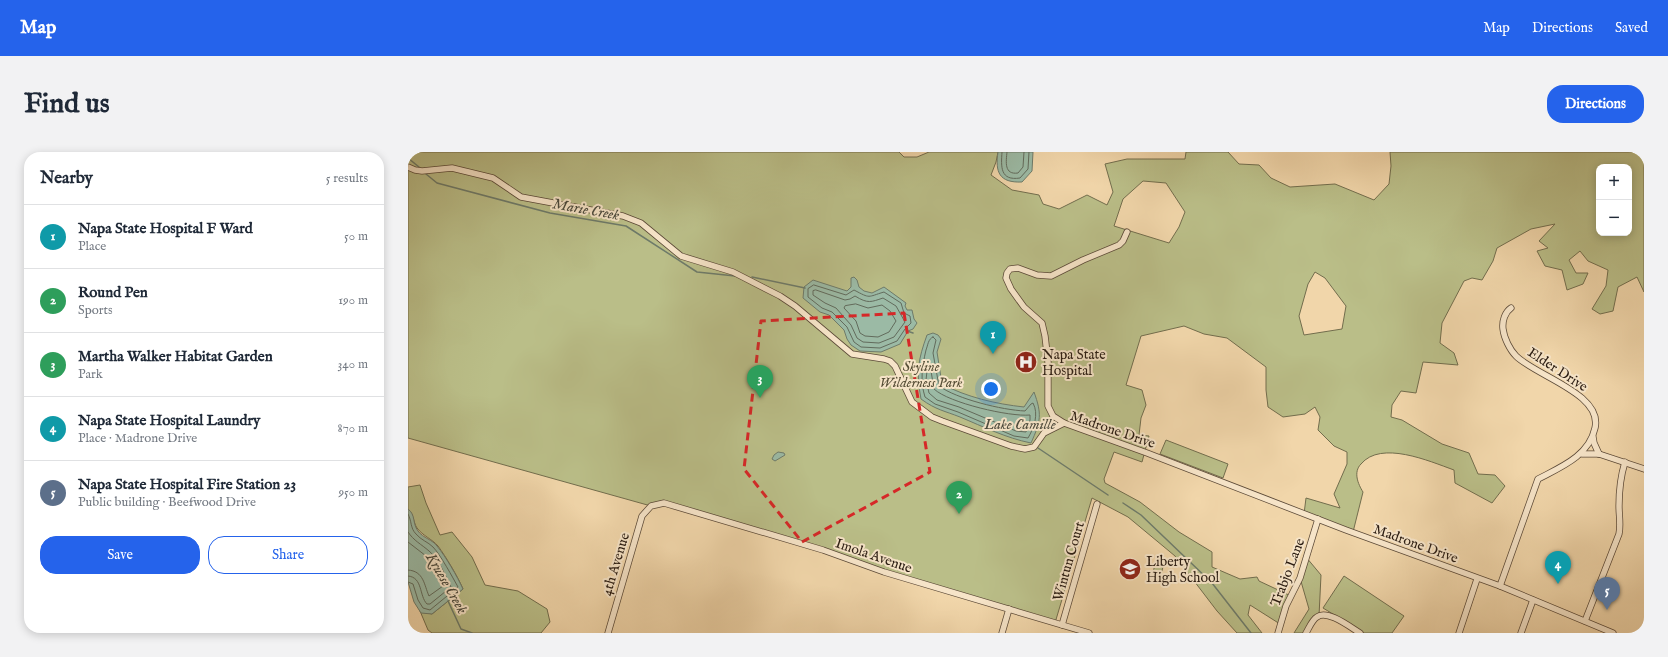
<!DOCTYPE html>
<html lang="en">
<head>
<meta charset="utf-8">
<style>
	:root { --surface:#fff; --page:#f2f2f3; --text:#1f2937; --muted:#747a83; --line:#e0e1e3; --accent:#2563eb }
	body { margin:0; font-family:"IM FELL English",serif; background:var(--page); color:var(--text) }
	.controls { position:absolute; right:12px; top:12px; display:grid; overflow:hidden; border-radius:8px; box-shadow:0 2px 10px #0003 }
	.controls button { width:36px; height:36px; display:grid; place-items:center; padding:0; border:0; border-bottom:1px solid var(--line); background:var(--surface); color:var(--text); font:20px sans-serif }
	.you { position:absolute; left:583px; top:237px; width:14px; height:14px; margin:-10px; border:3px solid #fff; border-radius:50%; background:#1a73e8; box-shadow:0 0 0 6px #1a73e833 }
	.badge { display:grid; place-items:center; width:26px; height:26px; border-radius:50%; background:var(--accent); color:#fff; font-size:13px; font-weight:700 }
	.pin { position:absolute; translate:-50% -33px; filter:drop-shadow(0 1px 2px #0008) }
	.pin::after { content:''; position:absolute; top:21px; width:14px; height:12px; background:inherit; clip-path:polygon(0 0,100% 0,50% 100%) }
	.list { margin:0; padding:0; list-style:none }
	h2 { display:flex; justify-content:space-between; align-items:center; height:52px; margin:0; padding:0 16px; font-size:17px }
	h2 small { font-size:13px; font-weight:400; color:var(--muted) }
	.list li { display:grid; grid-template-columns:26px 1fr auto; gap:12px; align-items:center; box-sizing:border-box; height:64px; padding:0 16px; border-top:1px solid var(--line) }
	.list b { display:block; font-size:15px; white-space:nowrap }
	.list p { margin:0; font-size:13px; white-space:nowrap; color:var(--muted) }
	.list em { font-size:13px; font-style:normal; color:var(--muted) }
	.actions { display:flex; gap:8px; padding:12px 16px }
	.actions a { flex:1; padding:9px 0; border:1px solid var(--accent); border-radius:16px; text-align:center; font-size:14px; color:var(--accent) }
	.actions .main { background:var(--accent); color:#fff }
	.map { position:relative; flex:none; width:1236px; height:481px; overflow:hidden; border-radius:16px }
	header { display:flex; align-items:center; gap:24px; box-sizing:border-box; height:56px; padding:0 20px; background:var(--accent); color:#fff }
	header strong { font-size:19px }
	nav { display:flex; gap:22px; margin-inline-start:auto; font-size:14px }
	.intro { display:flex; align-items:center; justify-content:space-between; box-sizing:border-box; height:96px; padding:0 24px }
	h1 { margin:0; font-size:28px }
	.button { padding:10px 18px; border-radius:16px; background:var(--accent); color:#fff; font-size:14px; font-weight:700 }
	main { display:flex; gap:24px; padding:0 24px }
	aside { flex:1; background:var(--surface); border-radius:16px; box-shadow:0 2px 10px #0003 }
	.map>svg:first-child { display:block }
	.green { fill:#babe88; stroke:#726d4d; fill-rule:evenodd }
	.water { fill:#9bbaa5; stroke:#6e7b6a }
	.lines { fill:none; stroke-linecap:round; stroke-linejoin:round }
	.shore { stroke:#626b5c; stroke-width:1 }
	.stream { stroke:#6e7b6a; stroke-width:1.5 }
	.minor-casing { stroke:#5c4a38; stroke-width:7 }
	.minor { stroke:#f6e4c8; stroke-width:5.5 }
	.marked { fill:none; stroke:#d62828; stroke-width:3; stroke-dasharray:8 5; stroke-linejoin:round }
	.labels { text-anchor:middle; stroke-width:4; stroke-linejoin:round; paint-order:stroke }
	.poi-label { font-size:14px; fill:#2a1c12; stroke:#f6e4c8; text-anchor:start }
	.park-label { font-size:14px; font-style:italic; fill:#554d35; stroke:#f6e4c8 }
	.street-label { font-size:14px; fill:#2a1c12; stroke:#f6e4c8 }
	.water-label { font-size:15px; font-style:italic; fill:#4c4b3e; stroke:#f6e4c8 }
</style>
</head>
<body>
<header>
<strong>Map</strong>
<nav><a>Map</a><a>Directions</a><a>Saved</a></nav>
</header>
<div class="intro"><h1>Find us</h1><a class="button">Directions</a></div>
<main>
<aside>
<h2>Nearby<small>5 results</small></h2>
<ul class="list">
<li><span class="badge" style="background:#0f9aa8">1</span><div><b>Napa State Hospital F Ward</b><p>Place</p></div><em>50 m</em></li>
<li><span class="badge" style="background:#2e9e5b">2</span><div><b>Round Pen</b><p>Sports</p></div><em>190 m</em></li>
<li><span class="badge" style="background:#2e9e5b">3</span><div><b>Martha Walker Habitat Garden</b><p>Park</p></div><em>340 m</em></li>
<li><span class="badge" style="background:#0f9aa8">4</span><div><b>Napa State Hospital Laundry</b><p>Place · Madrone Drive</p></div><em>870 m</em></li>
<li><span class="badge" style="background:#5c6f8a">5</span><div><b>Napa State Hospital Fire Station 23</b><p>Public building · Beefwood Drive</p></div><em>950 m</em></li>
</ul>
<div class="actions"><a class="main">Save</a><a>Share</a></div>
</aside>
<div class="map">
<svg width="1236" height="481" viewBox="0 0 1236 481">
	<rect width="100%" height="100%" fill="#f1d6aa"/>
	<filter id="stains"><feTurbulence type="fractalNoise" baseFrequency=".005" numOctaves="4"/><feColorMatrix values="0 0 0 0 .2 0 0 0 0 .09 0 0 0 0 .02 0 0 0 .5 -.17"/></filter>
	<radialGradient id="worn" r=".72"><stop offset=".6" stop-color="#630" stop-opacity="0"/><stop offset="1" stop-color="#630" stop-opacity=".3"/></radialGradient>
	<g class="green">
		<path d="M 0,0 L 491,0 L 496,5 L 509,5 L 521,0 L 590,0 L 588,10 L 583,23 L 604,38 L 631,43 L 635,52 L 651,57 L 679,43 L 699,53 L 705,40 L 697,12 L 719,7 L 777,7 L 778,0 L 820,0 L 831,12 L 851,13 L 863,26 L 882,35 L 927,32 L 966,48 L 981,32 L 983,14 L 982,0 L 1236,0 L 1236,140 L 1229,125 L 1210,135 L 1205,159 L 1192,162 L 1184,157 L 1198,134 L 1200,118 L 1180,109 L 1172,99 L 1161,108 L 1168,121 L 1180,121 L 1175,132 L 1159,138 L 1154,118 L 1137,114 L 1129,99 L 1140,96 L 1131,89 L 1147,72 L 1123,77 L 1089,96 L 1085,109 L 1074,128 L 1064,126 L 1056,129 L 1034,171 L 1032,191 L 1046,201 L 1050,213 L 1015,210 L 1008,241 L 993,239 L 984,253 L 983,265 L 994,268 L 1034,292 L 1061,301 L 1070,322 L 1087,323 L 1097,334 L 1084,351 L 1047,331 L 1046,318 C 1021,309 973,288 953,312 C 945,320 950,332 955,340 L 945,380 L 896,362 L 898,346 L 932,356 L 926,342 L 939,312 L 939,300 L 926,294 L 910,278 L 912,265 L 907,255 L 897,262 L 875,265 L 860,255 L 858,238 L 858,215 L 819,186 L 796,182 L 776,174 L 733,184 L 718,233 L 734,238 L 738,253 L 733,266 L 731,283 L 741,284 L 734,310 L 706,300 L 696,327 L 697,331 L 732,350 L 771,380 L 804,400 L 804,415 L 832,427 L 849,425 L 851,429 L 883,444 L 872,472 L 842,453 L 840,463 L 854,481 L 829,481 L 809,459 L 767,404 L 720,365 L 684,346 L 647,471 L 264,352 L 243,354 L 0,286 ZM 1191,15 L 1221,15 L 1221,81 L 1191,81 ZM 735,29 L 758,31 L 777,60 L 771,75 L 761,91 L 706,74 L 715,47 ZM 907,120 L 917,126 L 938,154 L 934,177 L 896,183 L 891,164 L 900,132 Z"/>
		<path d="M 758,288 L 820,312 L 815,326 L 752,302 Z"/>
		<path d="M 12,333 L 18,351 L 32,383 L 44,380 L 64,405 L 77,433 L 110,439 L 139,457 L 142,470 L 133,481 L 24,481 L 20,478 L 12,459 L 24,462 L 55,437 C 50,425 38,405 30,394 C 24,387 15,384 9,376 C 5,370 6,362 0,357 L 0,335 Z"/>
		<path d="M 898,405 L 913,423 L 911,464 L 898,481 L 886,481 L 901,457 L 892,426 Z"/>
		<path d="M 749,406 L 757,408 L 753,422 L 745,420 Z"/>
		<path d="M 936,424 L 996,464 L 984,481 L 956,481 L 915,456 Z"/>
	</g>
	<g class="water">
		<path d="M 590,0 L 625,0 L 624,19 L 614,30 C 591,31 587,20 590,0 Z"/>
		<path d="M 446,125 L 449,128 L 451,135 L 456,139 L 464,141 L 476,135 L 498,151 L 497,154 L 499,158 L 504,158 L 506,167 L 509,171 L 505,177 L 500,179 L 492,192 L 473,200 L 452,199 L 443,193 L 439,187 L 436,178 L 421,163 L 412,160 L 395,146 L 396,135 L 405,128 L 439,139 L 443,135 L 443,126 Z"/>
		<path d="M 525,181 L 530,183 L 533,187 L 529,200 L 534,232 C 558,245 588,252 616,255 L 626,240 C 634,262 633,269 623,291 C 598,286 576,275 552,265 C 537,259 528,258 513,247 C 508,220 510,208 519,183 Z"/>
		<path d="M 370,300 L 376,301 L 377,303 L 367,309 L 364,307 L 366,303 Z"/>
		<path d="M 0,357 C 8,363 4,371 10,379 C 15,386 25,388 29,394 C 38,405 49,424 55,437 L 24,462 L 13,461 L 6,450 L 0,430 Z"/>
	</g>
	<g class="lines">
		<g class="shore">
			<path d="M 594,0 C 593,15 592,29 612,26 L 620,17 L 621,0"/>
			<path d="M 599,0 C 598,10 596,23 610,21 L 615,15 L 616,0"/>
			<path d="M 406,133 L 438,143 L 446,138 C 463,147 459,145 476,140 L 493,151 L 496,161 L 502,164 L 503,171 L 497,177 L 489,189 L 472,196 L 453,195 L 446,190 L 439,175 L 424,160 L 414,156 L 400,145 L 400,137 Z"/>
			<path d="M 408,138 L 437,148 L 442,147 L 447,144 C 460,152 463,150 475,146 L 488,154 L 497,170 L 486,185 L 471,191 L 455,190 L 449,186 L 443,173 L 428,156 L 417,151 L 405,143 L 405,139 Z"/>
			<path d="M 448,152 L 460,156 L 474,153 L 482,159 L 488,169 L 481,180 L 470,185 L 457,184 L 452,181 L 448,169 L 436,156 L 437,154 Z"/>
			<path d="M 525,185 L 528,188 L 525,201 L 531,234 C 549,247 594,258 617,259 L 623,252 L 625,251 C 631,262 626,276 620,286 L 606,284 L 550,260 L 527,252 L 517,245 C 512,229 514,215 518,198 C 520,193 520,187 525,185 Z"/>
			<path d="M 521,218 L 523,219 L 526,237 C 541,251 602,265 622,263 L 622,268 L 618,280 L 608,279 L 551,255 L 529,248 L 521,241 L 518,228 L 519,219 Z"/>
			<path d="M 0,362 C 4,369 2,376 8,382 C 13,388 20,390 25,395 C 32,402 45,426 50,435 L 22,458 L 15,456 L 10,448 L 5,432 L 0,430"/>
			<path d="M 0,380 C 6,389 13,392 21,399 C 30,406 38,425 43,435 L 22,452 L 19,452 C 11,444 15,425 0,424"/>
			<path d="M 0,390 L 18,404 L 28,419 L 35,434 L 21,444 C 16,433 16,419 0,418"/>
		</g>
		<g class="stream">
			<path d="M 0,6 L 11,15"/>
			<path d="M 18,22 L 29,31 L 142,61 L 218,74 L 289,120 L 327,124"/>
			<path d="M 344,125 L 397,136"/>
			<path d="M 499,179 L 505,181"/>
			<path d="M 630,296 L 700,343"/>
			<path d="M 715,351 L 733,363 L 804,431 L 843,481"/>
			<path d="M 40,449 L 53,477 L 64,481"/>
		</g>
		<g class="minor-casing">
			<g id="minor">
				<path d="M 0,15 L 7,18 L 14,19 L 44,16 L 85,26 L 113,45 L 215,64 L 233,71 L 273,104 L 325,120 L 372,144 L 387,154 L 444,202 L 476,207 L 482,209 L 487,214 L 504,250 L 524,265 L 534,269 L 603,294 L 617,297 L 626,295 L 636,281 L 656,271 L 739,301 L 938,378 L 1092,434 L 1205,481"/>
				<path d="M 656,271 L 645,264 L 640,254 L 640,210 L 637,184 L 634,171 L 616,155 L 603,137 L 598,126 L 599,121 L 602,117 L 610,116 L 629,123 L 643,124 L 675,108 L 711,93 L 715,89 L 719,80"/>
				<path d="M 1185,285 L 1186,291 L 1191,302"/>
				<path d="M 1174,302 L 1191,302 L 1236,317"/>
				<path d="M 1092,434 L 1130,327 C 1153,315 1181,304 1187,276 C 1195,242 1128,224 1108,204 C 1102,198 1096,186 1095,177 C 1094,169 1097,160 1103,156"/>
				<path d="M 1177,469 L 1211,382 C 1213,373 1211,364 1211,354 C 1211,340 1213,323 1217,310"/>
				<path d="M 654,473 L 689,352"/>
				<path d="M 200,481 L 234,364 L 243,354 L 256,351 L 415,398 L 476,420 L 681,481"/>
				<path d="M 594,481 L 601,457"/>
				<path d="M 870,481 L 878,454 L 892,426 L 910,367"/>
				<path d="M 898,481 C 901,476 904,468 909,465 C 919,457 942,475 952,481"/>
				<path d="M 1051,481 L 1069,427"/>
				<path d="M 1113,481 L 1125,448"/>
			</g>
		</g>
		<use href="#minor" class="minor"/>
	</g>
	<path class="marked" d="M 496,161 L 522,320 L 394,390 L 336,317 L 353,169 Z"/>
	<defs>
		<g id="hospital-disc" transform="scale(1.15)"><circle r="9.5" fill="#8f2418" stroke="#f6e4c8"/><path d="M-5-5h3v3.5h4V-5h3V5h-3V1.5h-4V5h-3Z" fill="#fff"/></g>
		<g id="school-disc" transform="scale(1.15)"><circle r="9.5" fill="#8f2418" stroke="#f6e4c8"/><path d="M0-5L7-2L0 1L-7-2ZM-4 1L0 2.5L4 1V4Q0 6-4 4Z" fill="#fff"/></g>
	</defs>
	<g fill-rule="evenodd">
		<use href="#hospital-disc" x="618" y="210"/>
		<use href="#school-disc" x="722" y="417"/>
	</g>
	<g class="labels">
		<g class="poi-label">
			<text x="634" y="207">Napa State<tspan x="634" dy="16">Hospital</tspan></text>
			<text x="738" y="414">Liberty<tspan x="738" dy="16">High School</tspan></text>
		</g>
		<g class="park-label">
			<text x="513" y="219">Skyline<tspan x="513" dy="16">Wilderness Park</tspan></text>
		</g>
		<g class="street-label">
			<text transform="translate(1150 217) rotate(33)" y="5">Elder Drive</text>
			<text transform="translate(705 277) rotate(19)" y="5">Madrone Drive</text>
			<text transform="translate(1008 391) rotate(20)" y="5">Madrone Drive</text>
			<text transform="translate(466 403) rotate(19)" y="5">Imola Avenue</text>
			<text transform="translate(660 409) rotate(-74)" y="5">Wintun Court</text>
			<text transform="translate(207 412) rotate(-73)" y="5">4th Avenue</text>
			<text transform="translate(879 420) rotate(-69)" y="5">Trabjo Lane</text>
		</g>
		<g class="water-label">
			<text transform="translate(178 57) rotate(10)" y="5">Marie Creek</text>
			<text x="612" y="277">Lake Camille</text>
			<text transform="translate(39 431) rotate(60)" y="5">Kruese Creek</text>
		</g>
	</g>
	<rect width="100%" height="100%" filter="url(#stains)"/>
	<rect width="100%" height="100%" fill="url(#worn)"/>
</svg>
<div class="controls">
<button>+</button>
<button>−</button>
</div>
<div class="you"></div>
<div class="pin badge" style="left:585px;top:202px;background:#0f9aa8">1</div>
<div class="pin badge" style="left:551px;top:362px;background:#2e9e5b">2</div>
<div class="pin badge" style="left:352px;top:246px;background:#2e9e5b">3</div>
<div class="pin badge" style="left:1150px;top:432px;background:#0f9aa8">4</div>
<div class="pin badge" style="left:1199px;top:458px;background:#5c6f8a">5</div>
</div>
</main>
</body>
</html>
